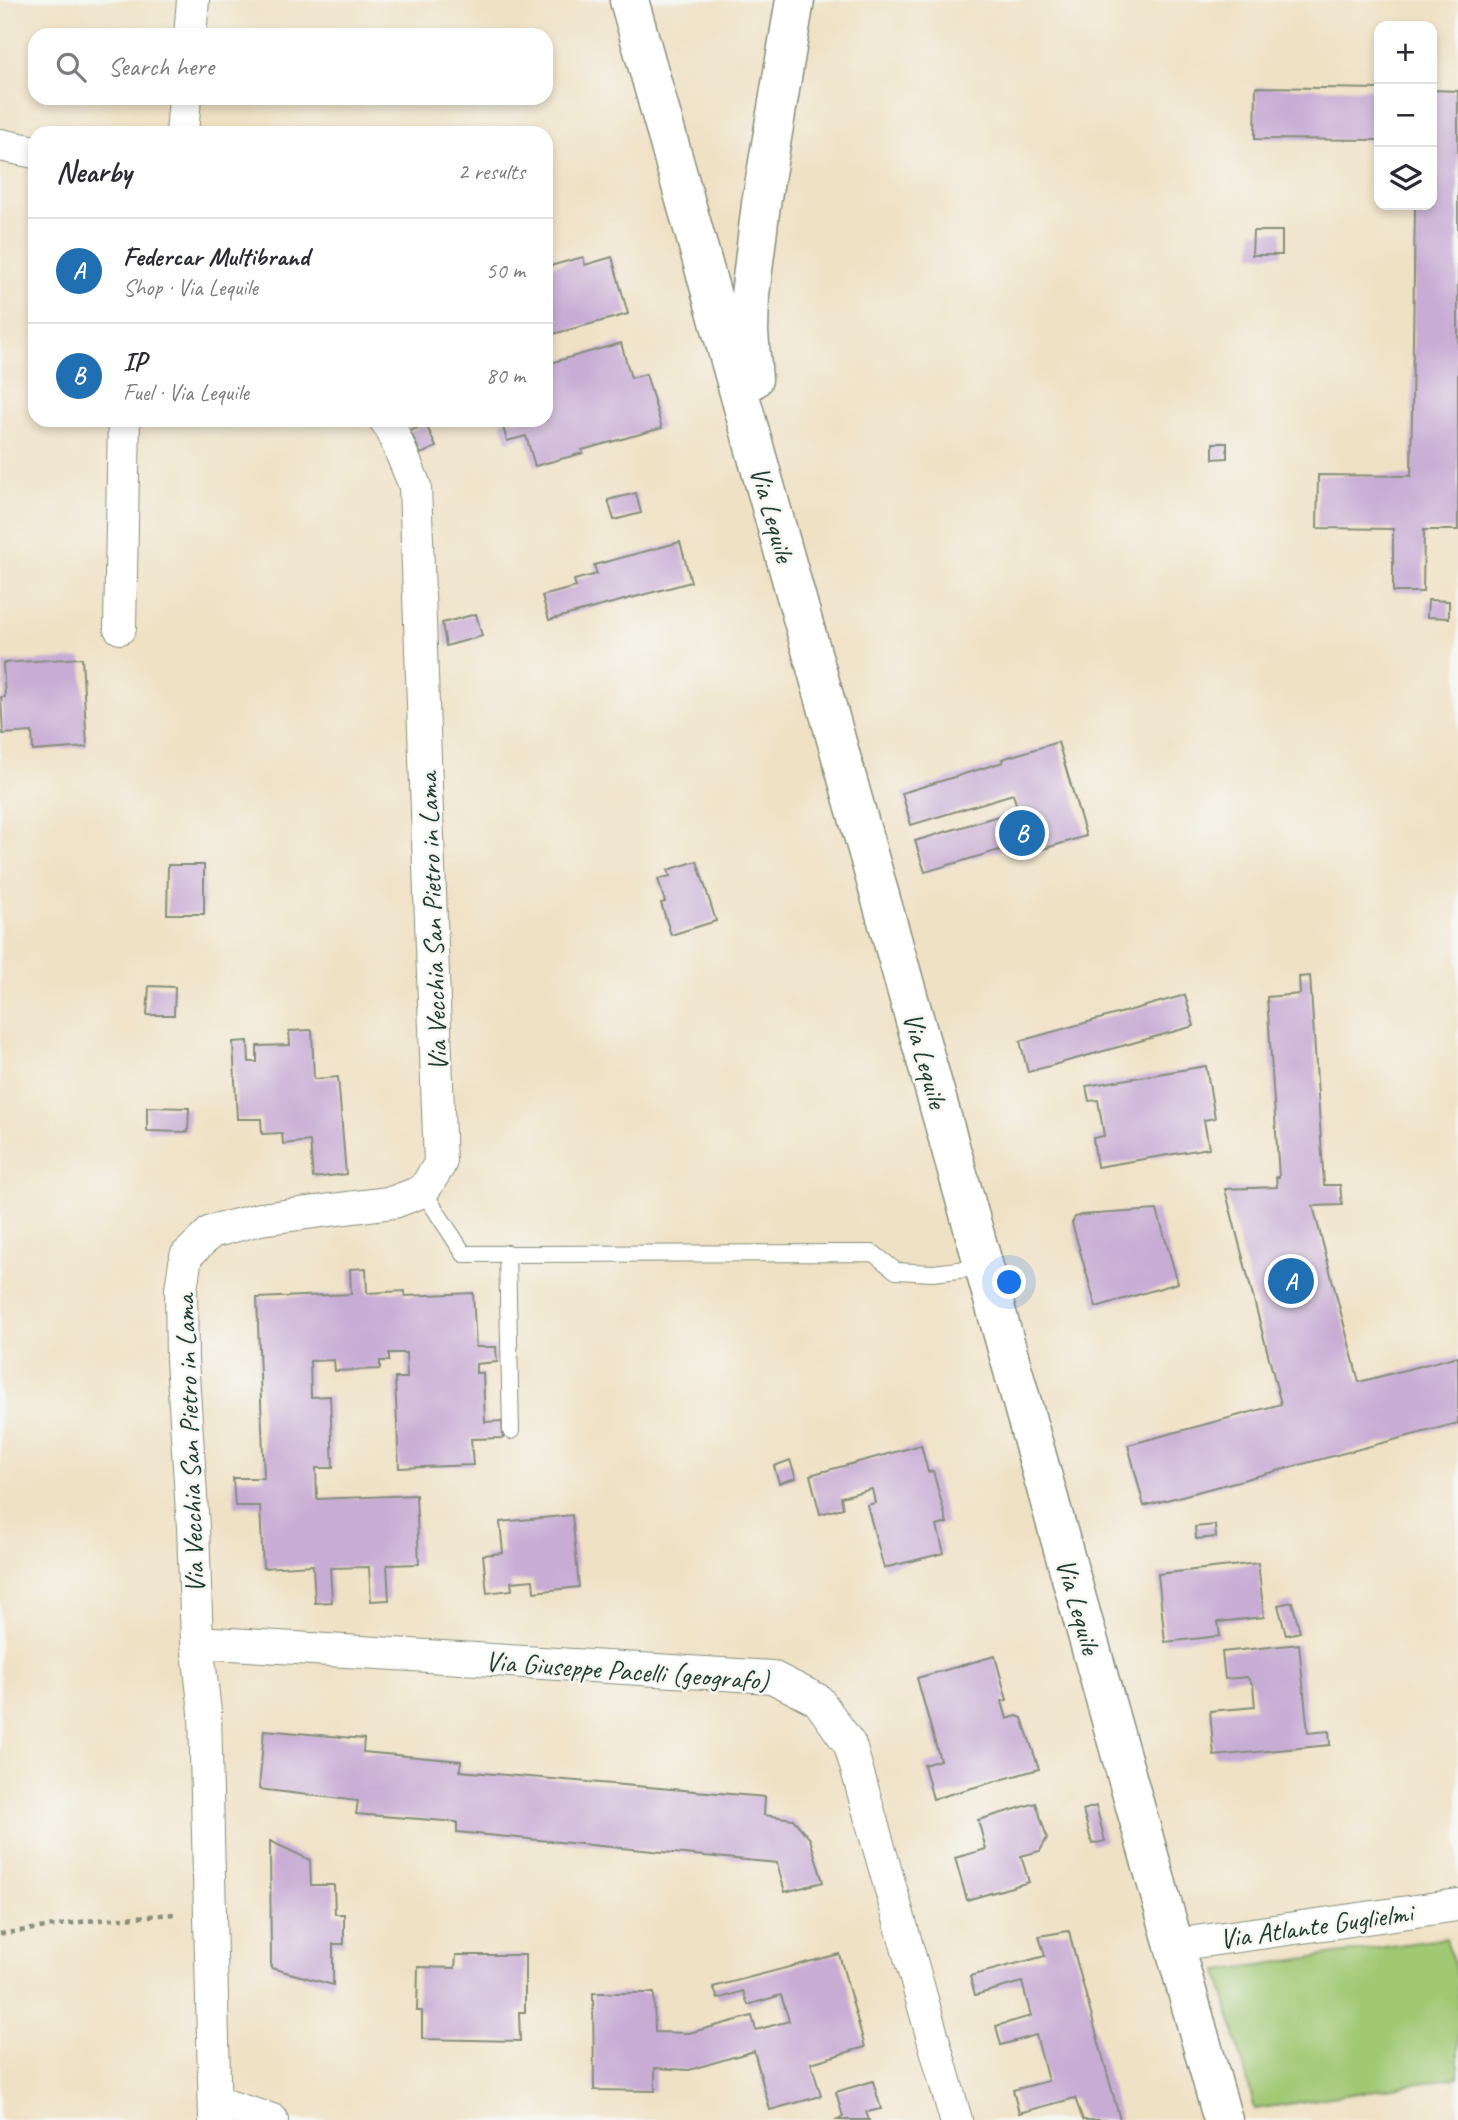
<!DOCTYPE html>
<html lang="en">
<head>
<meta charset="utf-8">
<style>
	:root { --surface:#fff; --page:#f2f2f3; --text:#2b2b33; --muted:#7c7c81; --line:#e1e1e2; --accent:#1f6fb2 }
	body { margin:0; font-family:Caveat,sans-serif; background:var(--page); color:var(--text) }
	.controls { position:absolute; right:21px; top:21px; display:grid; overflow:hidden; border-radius:14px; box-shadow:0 4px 10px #0003 }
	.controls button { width:63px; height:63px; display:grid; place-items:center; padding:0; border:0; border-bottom:2px solid var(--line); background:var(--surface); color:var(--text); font:35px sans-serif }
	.you { position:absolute; left:1010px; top:1283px; width:24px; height:24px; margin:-18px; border:5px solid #fff; border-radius:50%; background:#1a73e8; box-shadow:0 0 0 10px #1a73e833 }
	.badge { display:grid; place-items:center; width:46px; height:46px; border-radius:50%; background:var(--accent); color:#fff; font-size:23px; font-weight:700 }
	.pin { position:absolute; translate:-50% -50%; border:4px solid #fff; box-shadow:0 2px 7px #0006 }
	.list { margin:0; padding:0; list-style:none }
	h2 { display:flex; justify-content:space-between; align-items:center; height:91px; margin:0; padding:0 28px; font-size:30px }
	h2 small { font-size:23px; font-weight:400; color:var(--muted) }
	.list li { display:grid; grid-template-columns:46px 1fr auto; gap:21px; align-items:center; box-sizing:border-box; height:105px; padding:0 28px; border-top:2px solid var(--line) }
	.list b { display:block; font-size:26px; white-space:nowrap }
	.list p { margin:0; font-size:23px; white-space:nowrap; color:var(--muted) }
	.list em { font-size:23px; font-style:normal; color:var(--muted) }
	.icon { flex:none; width:38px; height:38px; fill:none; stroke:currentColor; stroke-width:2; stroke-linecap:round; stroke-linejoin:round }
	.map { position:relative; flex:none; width:1458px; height:2120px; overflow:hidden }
	.search { position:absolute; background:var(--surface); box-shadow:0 4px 10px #0003; left:28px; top:28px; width:525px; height:77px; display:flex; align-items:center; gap:18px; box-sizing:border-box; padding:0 24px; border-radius:21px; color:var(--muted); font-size:26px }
	.panel { position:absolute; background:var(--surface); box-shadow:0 4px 10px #0003; left:28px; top:126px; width:525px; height:301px; border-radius:21px }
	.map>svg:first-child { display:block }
	.green { fill:#a1c873; stroke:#608254; stroke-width:2 }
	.building { fill:#c7acd4 }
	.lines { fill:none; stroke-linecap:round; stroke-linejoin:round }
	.lane-casing { stroke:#878f7c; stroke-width:18 }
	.street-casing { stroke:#878f7c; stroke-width:34 }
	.secondary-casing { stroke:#878f7c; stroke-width:41 }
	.path { stroke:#878f7c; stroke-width:4.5; stroke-dasharray:5 5; stroke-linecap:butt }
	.lane { stroke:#fff; stroke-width:16 }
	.street { stroke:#fff; stroke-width:32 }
	.secondary { stroke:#fff; stroke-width:38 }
	.labels { text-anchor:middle; stroke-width:5; stroke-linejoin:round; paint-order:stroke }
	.street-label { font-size:28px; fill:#1f3d34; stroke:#f6f6f2 }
</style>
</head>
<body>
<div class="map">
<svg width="1458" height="2120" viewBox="0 0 1458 2120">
	<rect width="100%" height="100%" fill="#f6f6f2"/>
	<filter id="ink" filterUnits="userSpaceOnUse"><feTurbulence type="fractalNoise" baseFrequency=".0143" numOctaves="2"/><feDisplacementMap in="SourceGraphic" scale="14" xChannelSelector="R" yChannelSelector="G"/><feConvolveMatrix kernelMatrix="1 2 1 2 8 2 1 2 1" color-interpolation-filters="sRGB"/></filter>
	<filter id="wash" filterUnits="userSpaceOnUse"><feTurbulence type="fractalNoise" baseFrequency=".00686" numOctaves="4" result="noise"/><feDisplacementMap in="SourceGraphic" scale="28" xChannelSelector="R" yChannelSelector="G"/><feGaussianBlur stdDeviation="1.57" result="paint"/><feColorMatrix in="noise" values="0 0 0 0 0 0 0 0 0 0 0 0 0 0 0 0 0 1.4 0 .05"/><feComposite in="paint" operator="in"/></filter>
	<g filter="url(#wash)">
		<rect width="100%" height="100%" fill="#efe1c4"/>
		<path class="green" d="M 1446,1938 L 1458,1979 L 1458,2077 L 1255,2109 L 1218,1971 Z"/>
		<g id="blocks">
			<g class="building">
				<path d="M 1256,87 L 1379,89 L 1379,140 L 1255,139 Z"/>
				<path d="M 1432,90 L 1458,91 L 1458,530 L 1424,530 L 1423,592 L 1393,592 L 1393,529 L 1317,528 L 1318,475 L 1411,476 L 1415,205 L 1432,205 Z"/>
				<path d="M 1253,231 L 1282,231 L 1282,255 L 1252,255 Z"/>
				<path d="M 583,257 L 585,265 L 612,257 L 628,314 L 553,334 L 546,309 L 546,267 Z"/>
				<path d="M 621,343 L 631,378 L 646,374 L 662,428 L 582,450 L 583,453 L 535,466 L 526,436 L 507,441 L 501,420 L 546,420 L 546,364 Z"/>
				<path d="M 426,424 L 436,447 L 421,454 L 410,431 Z"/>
				<path d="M 1213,443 L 1227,443 L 1227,458 L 1213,459 Z"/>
				<path d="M 636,493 L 641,513 L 614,520 L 608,500 Z"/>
				<path d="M 680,542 L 691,582 L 549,620 L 542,596 L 576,587 L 574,580 L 597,574 L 594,565 Z"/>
				<path d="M 1428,600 L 1449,601 L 1449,618 L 1427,617 Z"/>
				<path d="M 476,614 L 482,636 L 446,646 L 442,623 Z"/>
				<path d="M 82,658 L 87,747 L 33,751 L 32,732 L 3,734 L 1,697 L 5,697 L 3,663 Z"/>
				<path d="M 1058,742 L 1086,836 L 1030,853 L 1027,842 L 925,872 L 915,841 L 1018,810 L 1013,794 L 911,825 L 902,793 L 1003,762 L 1002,759 Z"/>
				<path d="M 697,861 L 716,921 L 671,935 L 661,903 L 665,902 L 658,879 L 670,876 L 668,870 Z"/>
				<path d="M 168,865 L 204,865 L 204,914 L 167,914 Z"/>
				<path d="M 1310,976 L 1324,1185 L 1340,1185 L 1342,1205 L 1313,1206 L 1359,1382 L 1458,1356 L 1458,1423 L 1144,1506 L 1128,1445 L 1281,1404 L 1225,1189 L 1277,1187 L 1276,1177 L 1279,1177 L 1267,997 L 1300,994 L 1299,977 Z"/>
				<path d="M 149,986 L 175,987 L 174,1015 L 147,1015 Z"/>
				<path d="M 1185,995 L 1194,1026 L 1028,1072 L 1020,1041 Z"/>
				<path d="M 312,1030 L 314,1079 L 338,1077 L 346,1174 L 313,1178 L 310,1141 L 283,1144 L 282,1133 L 262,1134 L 261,1119 L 237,1119 L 233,1042 L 248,1041 L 249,1062 L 257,1062 L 257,1046 L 290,1045 L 289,1031 Z"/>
				<path d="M 1206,1066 L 1215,1118 L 1204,1120 L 1209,1148 L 1097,1167 L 1093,1138 L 1104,1136 L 1098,1100 L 1089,1101 L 1086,1086 Z"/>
				<path d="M 147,1107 L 189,1108 L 188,1132 L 147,1131 Z"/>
				<path d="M 1157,1210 L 1178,1283 L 1096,1307 L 1072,1223 L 1075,1217 L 1081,1215 Z"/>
				<path d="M 366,1268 L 367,1293 L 405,1291 L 405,1296 L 473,1293 L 476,1347 L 496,1347 L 497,1362 L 476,1364 L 476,1373 L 483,1373 L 485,1422 L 502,1421 L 503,1438 L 471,1439 L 473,1465 L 399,1468 L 395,1378 L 407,1378 L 406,1353 L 389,1353 L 389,1361 L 380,1361 L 380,1369 L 335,1371 L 334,1360 L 310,1361 L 311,1397 L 330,1396 L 333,1468 L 316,1468 L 317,1499 L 416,1495 L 419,1564 L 387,1565 L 389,1600 L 371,1601 L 369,1567 L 330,1568 L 332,1602 L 315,1603 L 313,1565 L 263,1568 L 260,1506 L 235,1506 L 233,1478 L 264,1478 L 257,1298 L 351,1294 L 350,1269 Z"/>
				<path d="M 921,1445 L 928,1472 L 933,1471 L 947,1523 L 937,1526 L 944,1553 L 884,1568 L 867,1505 L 875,1503 L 872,1489 L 841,1497 L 843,1508 L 820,1514 L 810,1475 Z"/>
				<path d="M 790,1460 L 796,1478 L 779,1483 L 774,1466 Z"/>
				<path d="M 572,1515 L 579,1587 L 534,1592 L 533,1580 L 511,1582 L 512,1590 L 487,1593 L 483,1555 L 503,1553 L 500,1522 Z"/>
				<path d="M 1215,1525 L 1216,1537 L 1196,1539 L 1195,1527 Z"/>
				<path d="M 1258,1563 L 1264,1617 L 1218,1622 L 1220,1636 L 1165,1642 L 1158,1574 Z"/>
				<path d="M 1292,1602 L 1300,1632 L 1286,1635 L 1278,1605 Z"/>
				<path d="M 1299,1644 L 1308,1733 L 1329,1731 L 1330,1745 L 1214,1756 L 1210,1711 L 1255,1707 L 1253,1685 L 1247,1677 L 1225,1679 L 1222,1652 Z"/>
				<path d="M 995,1656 L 1007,1700 L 1002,1701 L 1007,1719 L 1017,1716 L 1022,1718 L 1039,1769 L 933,1799 L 924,1765 L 940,1760 L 917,1678 Z"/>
				<path d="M 264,1730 L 364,1739 L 363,1752 L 461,1761 L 460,1771 L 765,1797 L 764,1815 L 793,1819 L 810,1839 L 823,1882 L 785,1892 L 777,1863 L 457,1832 L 457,1822 L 356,1814 L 358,1801 L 259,1789 Z"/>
				<path d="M 1036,1803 L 1047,1838 L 1040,1851 L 1021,1856 L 1029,1882 L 967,1900 L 955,1858 L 986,1849 L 978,1820 Z"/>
				<path d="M 1096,1806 L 1105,1841 L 1092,1844 L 1083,1810 Z"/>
				<path d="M 270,1841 L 310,1860 L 311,1885 L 334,1885 L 335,1914 L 344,1914 L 344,1944 L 333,1944 L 333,1985 L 271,1968 Z"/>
				<path d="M 1069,1931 L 1073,1948 L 1120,2120 L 1083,2120 L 1075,2098 L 1019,2113 L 1013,2090 L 1048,2081 L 1036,2035 L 1001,2045 L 996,2026 L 1031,2016 L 1022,1982 L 975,1995 L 970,1976 L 1045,1956 L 1039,1936 Z"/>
				<path d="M 839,1954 L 865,2047 L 811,2063 L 821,2096 L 770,2110 L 754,2051 L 689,2070 L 655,2068 L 655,2091 L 594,2090 L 593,1993 L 654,1993 L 655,2032 L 689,2033 L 752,2016 L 756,2030 L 789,2021 L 781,1995 L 748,2005 L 743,1991 L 718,1999 L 713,1987 Z"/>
				<path d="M 456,1955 L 525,1955 L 525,2012 L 519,2012 L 520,2041 L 422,2039 L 422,2011 L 417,2011 L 418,1967 L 455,1968 Z"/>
				<path d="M 873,2081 L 881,2109 L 866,2112 L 869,2120 L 835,2120 L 843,2117 L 836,2092 Z"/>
			</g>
		</g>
	</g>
	<g filter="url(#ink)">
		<use href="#blocks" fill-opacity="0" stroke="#878f7c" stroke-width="2"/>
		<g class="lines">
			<g class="lane-casing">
				<g id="lane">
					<path d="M 423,1191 L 464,1254 L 873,1253 L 896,1271 L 933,1273 L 984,1267"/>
					<path d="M 507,1253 L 511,1431"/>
				</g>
			</g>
			<g class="street-casing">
				<g id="street">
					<path d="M 190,35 L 193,0"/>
					<path d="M 182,133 L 185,98"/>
					<path d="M 0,145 L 35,152"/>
					<path d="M 120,628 L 124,420"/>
					<path d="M 197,1642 L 772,1677 L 818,1700 L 850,1745 L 956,2120"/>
					<path d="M 1174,1945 L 1458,1905"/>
					<path d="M 215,2102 L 272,2120"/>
					<path d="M 215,2120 L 205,1712 L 197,1642 L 193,1527 L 182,1360 L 181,1289 L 186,1256 L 211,1232 L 260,1219 L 394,1202 L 423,1191 L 440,1164 L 415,486 L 391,428 L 385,420"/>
				</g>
			</g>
			<g class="secondary-casing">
				<g id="secondary">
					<path d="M 629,0 L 1223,2120"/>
					<path d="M 753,379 L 749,332 L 750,295 L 761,204 L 795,0"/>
				</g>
			</g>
			<path class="path" d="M 0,1934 L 87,1921 L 174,1914"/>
			<use href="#lane" class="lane"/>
			<use href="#street" class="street"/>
			<use href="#secondary" class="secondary"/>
		</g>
	</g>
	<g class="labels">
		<g class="street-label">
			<text transform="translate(773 514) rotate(74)" y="10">Via Lequile</text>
			<text transform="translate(432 922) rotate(-92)" y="10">Via Vecchia San Pietro in Lama</text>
			<text transform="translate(926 1060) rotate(74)" y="10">Via Lequile</text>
			<text transform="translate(189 1444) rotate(-92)" y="10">Via Vecchia San Pietro in Lama</text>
			<text transform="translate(1079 1606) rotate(74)" y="10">Via Lequile</text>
			<text transform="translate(627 1670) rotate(4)" y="10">Via Giuseppe Pacelli (geografo)</text>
			<text transform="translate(1316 1925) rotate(-8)" y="10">Via Atlante Guglielmi</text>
		</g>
	</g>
</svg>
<div class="controls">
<button>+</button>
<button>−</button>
<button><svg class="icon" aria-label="layers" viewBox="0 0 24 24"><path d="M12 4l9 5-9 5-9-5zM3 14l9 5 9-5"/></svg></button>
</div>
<div class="you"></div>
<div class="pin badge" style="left:1291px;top:1281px">A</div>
<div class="pin badge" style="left:1022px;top:833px">B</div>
<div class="search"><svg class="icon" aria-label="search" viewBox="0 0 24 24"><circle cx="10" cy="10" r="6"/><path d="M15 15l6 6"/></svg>Search here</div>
<section class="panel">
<h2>Nearby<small>2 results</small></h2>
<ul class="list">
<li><span class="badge">A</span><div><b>Federcar Multibrand</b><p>Shop · Via Lequile</p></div><em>50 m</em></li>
<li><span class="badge">B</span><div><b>IP</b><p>Fuel · Via Lequile</p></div><em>80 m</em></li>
</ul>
</section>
</div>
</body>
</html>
